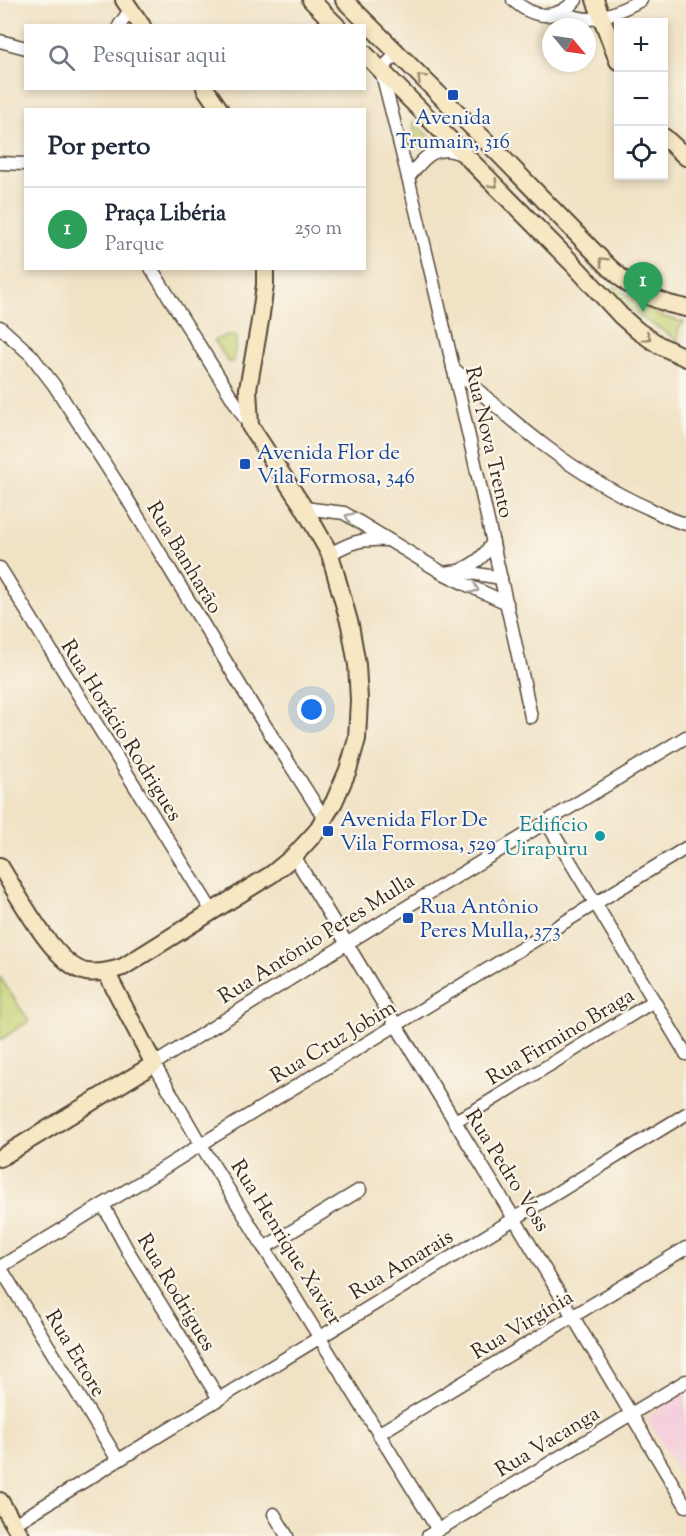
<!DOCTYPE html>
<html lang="pt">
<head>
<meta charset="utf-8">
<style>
	:root { --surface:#fff; --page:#f2f2f3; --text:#1f2937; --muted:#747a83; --line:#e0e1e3; --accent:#1a73e8 }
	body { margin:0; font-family:"Sorts Mill Goudy",serif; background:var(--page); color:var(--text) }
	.controls { position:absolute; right:18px; top:18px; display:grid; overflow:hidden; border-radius:0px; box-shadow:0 3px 9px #0003 }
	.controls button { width:54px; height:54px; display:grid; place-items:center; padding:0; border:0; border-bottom:2px solid var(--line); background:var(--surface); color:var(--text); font:30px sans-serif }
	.compass { position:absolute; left:542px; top:18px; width:54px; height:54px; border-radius:50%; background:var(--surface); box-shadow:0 3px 9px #0003; rotate:119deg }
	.you { position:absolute; left:312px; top:710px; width:21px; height:21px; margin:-15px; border:4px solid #fff; border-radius:50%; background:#1a73e8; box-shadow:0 0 0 9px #1a73e833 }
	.badge { display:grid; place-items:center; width:39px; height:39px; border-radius:50%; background:var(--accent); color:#fff; font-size:20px; font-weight:700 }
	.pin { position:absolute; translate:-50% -50px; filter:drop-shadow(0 2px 3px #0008) }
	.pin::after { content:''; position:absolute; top:32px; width:21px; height:18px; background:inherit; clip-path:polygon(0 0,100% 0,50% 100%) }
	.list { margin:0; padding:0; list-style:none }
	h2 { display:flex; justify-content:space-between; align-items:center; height:78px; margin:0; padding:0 24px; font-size:26px }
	h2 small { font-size:20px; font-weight:400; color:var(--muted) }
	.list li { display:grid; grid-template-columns:39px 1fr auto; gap:18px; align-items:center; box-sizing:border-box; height:84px; padding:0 24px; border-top:2px solid var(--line) }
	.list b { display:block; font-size:22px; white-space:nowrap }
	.list p { margin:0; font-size:20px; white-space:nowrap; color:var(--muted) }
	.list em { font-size:20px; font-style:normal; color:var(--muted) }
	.icon { flex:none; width:33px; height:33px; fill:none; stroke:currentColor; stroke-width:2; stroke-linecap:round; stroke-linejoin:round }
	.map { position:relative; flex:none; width:686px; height:1536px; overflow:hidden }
	.search { position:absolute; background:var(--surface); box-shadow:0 3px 9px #0003; left:24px; top:24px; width:342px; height:66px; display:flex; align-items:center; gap:15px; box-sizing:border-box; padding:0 21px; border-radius:0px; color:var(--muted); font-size:22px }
	.panel { position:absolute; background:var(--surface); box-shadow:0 3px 9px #0003; left:24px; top:108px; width:342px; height:162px; border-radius:0px }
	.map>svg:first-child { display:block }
	.built { fill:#f4cfdc }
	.green { fill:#c4d173; stroke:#807e48; stroke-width:1.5 }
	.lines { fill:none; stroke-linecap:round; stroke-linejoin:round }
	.street-casing { stroke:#564637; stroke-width:15 }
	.secondary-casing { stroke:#564637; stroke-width:20 }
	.street { stroke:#fff; stroke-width:12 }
	.secondary { stroke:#f7e8c3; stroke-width:16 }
	.oneway { stroke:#998970 }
	.oneway2 { stroke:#a79f9a }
	.transit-dot { fill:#1a4fb4; stroke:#fbf7ec; stroke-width:2 }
	.culture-dot { fill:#0f9aa8; stroke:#fbf7ec; stroke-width:2 }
	.labels { text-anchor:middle; stroke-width:4.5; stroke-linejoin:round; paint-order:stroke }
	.transit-label { font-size:21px; fill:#164399; stroke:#fbf7ec; text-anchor:start }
	.street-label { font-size:21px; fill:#3b2a1e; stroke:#fbf7ec }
	.culture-label { font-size:21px; fill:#0d838f; stroke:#fbf7ec; text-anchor:end }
</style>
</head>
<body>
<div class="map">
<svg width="686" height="1536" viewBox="0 0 686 1536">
	<rect width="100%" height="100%" fill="#fbf7ec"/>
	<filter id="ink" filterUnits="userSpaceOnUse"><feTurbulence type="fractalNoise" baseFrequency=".0167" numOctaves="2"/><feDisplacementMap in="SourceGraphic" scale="12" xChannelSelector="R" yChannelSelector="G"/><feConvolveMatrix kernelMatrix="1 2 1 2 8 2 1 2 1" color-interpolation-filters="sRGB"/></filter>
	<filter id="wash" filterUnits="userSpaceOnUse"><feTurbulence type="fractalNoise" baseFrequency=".008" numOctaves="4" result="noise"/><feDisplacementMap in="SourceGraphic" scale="24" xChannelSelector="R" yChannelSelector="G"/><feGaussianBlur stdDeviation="1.35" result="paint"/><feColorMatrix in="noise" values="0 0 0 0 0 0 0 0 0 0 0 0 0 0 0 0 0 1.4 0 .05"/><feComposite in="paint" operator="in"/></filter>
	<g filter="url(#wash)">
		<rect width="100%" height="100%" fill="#f0e2c5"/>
		<path class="built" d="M 686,1393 L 686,1483 L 646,1417 Z"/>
		<g class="green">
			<path d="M 413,121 L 430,138 L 417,149 L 415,147 Z"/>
			<path d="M 616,286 L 630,297 L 660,316 L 684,322 L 678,329 L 678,341 C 663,329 644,321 629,309 C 622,304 617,297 611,291 Z"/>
			<path d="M 227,336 L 237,336 L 233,362 L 229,362 L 227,360 L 214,340 Z"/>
			<path d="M 0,977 L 29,1021 L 0,1040 Z"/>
		</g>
	</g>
	<g filter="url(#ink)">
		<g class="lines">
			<g class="street-casing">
				<g id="street">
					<path d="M 513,0 C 534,19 556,21 576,0"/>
					<path d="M 560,13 C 570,16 580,19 590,19 C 607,17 626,8 641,0"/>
					<path d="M 119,26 L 130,10"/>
					<path d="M 0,41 L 26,48"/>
					<path d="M 397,53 L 381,70 C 421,225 457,382 492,539 C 505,598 519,657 531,717"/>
					<path d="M 0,163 L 26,164"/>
					<path d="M 408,178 C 424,157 436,142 463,155"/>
					<path d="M 151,268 L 249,425"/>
					<path d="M 0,327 L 31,355 L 54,385 L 123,492 L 254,708 L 324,818"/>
					<path d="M 453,368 C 513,422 573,475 648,508 C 660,514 673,521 686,524"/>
					<path d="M 304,508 L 344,513 L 443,573 L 465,584 L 507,603"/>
					<path d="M 330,554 C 353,541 361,539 387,540"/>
					<path d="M 0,568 L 212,911"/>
					<path d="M 459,571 C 476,563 483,558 493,542"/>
					<path d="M 443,573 L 459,571 L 501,578"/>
					<path d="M 547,823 L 686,1054"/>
					<path d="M 294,856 L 396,1025 L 520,1228 L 686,1506"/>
					<path d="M 454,1121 L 474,1111 L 654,1001"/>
					<path d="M 103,1205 L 128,1251 L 219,1399"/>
					<path d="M 264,1248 L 360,1190"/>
					<path d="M 0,1267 L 159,1171 L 213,1137 L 686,848"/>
					<path d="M 0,1267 L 118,1460"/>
					<path d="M 378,1434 L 686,1248"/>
					<path d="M 274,1514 L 287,1536"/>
					<path d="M 14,1524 C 238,1387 462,1250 686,1114"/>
					<path d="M 438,1530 L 201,1145 L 154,1064 L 367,931 L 686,737"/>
					<path d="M 428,1536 L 686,1381"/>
				</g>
			</g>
			<g class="secondary-casing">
				<g id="secondary">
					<path d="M 124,0 L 142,26"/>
					<path d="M 311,0 L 337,26"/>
					<path d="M 344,0 L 497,152 L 608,266 L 628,284 L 648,296 L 669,304 L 686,308"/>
					<path d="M 595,0 L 618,61"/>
					<path d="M 364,53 L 573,264 L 621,316 L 638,331 L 659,345 L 686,358"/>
					<path d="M 205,88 L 220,110"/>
					<path d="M 664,137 L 686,157"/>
					<path d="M 0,866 C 17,893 54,965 86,972 C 99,974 111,971 123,967 L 272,874 L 294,856 L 316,832 L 334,802 L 348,770 L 357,739 L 359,700 L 357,665 L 350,625 L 330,554 L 304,508 L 250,426 L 248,389 L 260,321 L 265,285 L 265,268"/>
					<path d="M 0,1158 L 154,1064 L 106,972"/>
					<path d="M 0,1501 L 21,1536"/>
				</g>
			</g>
			<use href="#street" class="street"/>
			<use href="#secondary" class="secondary"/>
		</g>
		<defs><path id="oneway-chevron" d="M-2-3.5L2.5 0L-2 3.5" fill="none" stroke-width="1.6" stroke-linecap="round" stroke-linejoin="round" transform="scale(1.5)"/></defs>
		<g class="oneway">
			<use href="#oneway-chevron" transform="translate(421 78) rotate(-136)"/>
			<use href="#oneway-chevron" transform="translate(494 184) rotate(45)"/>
			<use href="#oneway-chevron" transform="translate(603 261) rotate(-135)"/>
			<use href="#oneway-chevron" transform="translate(647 337) rotate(32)"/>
		</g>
		<g class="oneway2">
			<use href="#oneway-chevron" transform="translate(349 517) rotate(-156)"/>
			<use href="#oneway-chevron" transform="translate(475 589) rotate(24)"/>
		</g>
	</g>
	<g class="transit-dot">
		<rect x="447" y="89" width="12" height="12" rx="3"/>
		<rect x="239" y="458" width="12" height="12" rx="3"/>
		<rect x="322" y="825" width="12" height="12" rx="3"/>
		<rect x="402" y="912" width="12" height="12" rx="3"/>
	</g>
	<circle class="culture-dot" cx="600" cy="836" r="6"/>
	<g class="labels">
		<g class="transit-label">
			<text x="453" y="124" text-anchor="middle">Avenida<tspan x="453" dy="24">Trumain, 316</tspan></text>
			<text x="257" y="459">Avenida Flor de<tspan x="257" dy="24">Vila Formosa, 346</tspan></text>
			<text x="340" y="826">Avenida Flor De<tspan x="340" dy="24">Vila Formosa, 529</tspan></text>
			<text x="420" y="913">Rua Antônio<tspan x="420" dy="24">Peres Mulla, 373</tspan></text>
		</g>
		<g class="street-label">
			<text transform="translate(490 442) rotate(77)" y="7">Rua Nova Trento</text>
			<text transform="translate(185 557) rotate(59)" y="7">Rua Banharão</text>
			<text transform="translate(122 730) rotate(58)" y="7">Rua Horácio Rodrigues</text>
			<text transform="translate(316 938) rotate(-32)" y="7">Rua Antônio Peres Mulla</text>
			<text transform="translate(560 1036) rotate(-31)" y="7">Rua Firmino Braga</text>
			<text transform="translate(333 1041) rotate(-31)" y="7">Rua Cruz Jobim</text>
			<text transform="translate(508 1170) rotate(58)" y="7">Rua Pedro Voss</text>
			<text transform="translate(287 1242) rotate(58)" y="7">Rua Henrique Xavier</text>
			<text transform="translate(401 1264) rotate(-31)" y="7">Rua Amarais</text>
			<text transform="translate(177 1292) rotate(59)" y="7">Rua Rodrigues</text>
			<text transform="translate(522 1324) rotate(-31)" y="7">Rua Virgínia</text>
			<text transform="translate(76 1353) rotate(59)" y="7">Rua Ettore</text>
			<text transform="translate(547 1441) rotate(-31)" y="7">Rua Vacanga</text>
		</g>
		<g class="culture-label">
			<text x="588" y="831">Edificio<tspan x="588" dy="24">Uirapuru</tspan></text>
		</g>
	</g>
</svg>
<div class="controls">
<button>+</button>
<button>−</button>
<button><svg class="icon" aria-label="locate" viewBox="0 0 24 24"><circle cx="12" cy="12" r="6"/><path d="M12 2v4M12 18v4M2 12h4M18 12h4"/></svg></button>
</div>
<svg class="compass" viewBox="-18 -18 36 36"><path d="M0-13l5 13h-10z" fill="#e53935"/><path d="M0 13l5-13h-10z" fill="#747a83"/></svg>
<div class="you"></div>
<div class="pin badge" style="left:643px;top:312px;background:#2e9e5b">1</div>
<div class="search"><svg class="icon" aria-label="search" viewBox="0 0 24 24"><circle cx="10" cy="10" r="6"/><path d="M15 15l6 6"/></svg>Pesquisar aqui</div>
<section class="panel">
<h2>Por perto<small></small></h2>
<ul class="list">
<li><span class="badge" style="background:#2e9e5b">1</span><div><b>Praça Libéria</b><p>Parque</p></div><em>250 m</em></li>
</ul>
</section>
</div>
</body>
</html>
